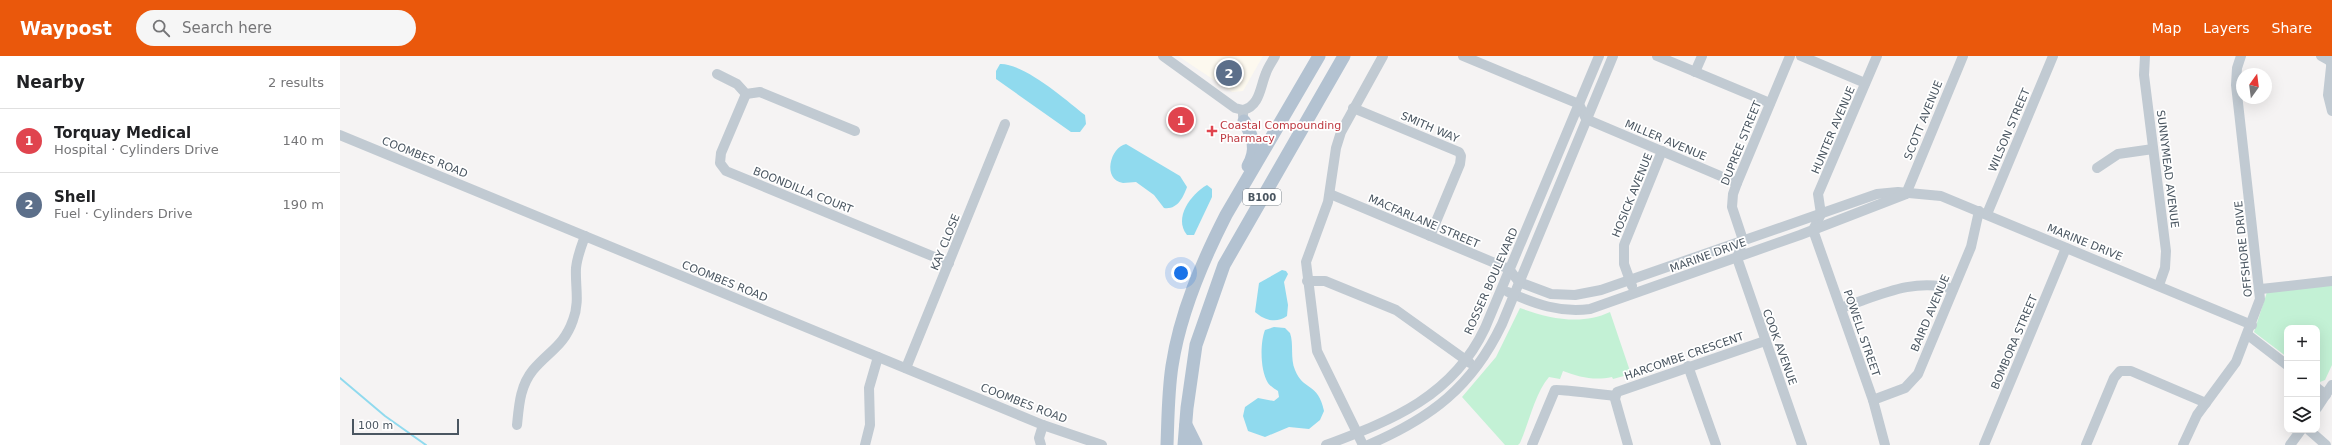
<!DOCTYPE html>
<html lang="en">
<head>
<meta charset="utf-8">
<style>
	:root { --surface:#fff; --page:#f6f6f6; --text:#202124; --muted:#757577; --line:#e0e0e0; --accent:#ea580c }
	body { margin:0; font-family:"DejaVu Sans",sans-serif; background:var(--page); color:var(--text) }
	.controls { position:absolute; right:12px; bottom:12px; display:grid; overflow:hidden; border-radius:8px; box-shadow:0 4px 16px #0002 }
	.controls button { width:36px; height:36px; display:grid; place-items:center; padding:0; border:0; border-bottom:1px solid var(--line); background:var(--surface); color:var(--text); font:20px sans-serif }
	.compass { position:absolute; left:1896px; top:12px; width:36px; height:36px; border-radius:50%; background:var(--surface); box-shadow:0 4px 16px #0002; rotate:14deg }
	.scale { position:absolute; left:12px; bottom:10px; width:107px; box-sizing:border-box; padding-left:4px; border:2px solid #4a5661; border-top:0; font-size:11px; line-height:14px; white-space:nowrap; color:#4a5661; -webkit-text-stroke:3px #fff; paint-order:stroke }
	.you { position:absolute; left:841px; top:217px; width:14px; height:14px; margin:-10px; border:3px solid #fff; border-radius:50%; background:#1a73e8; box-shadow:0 0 0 6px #1a73e833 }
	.badge { display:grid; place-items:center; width:26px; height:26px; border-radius:50%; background:var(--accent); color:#fff; font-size:13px; font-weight:700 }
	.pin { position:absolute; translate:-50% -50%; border:2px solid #fff; box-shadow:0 1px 4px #0006 }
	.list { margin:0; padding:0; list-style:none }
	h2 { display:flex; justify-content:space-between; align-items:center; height:52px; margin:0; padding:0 16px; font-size:17px }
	h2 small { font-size:13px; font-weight:400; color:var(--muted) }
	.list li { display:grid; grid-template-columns:26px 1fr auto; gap:12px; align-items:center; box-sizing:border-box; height:64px; padding:0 16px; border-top:1px solid var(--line) }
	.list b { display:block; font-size:15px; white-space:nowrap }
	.list p { margin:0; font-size:13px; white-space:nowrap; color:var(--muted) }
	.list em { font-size:13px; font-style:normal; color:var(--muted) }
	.icon { flex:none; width:22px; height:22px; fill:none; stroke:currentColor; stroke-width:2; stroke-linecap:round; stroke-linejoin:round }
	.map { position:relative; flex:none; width:1992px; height:389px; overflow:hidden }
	header { display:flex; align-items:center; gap:24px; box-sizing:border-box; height:56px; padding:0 20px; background:var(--accent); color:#fff }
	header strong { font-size:19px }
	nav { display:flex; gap:22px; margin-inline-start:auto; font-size:14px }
	.search { width:280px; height:36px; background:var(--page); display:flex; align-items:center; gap:10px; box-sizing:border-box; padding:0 14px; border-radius:22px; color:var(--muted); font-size:15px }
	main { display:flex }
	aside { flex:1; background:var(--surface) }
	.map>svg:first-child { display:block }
	.commercial { fill:#fdf9ef }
	.green { fill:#c3f1d5 }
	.water { fill:#90daee }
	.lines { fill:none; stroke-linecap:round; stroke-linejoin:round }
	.stream { stroke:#90daee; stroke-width:2 }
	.minor { stroke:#c1cad2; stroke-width:10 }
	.major { stroke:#b3c2d1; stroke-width:13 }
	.health-dot { fill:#e0444e; stroke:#fff; stroke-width:1.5 }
	.labels { text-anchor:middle; stroke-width:3.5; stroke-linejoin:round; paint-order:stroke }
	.shield { fill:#fff; stroke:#808990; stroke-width:1 }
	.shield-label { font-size:10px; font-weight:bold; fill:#4a5661 }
	.street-label { font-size:11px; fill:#4a5661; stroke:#fff }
	.health-label { font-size:11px; fill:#be3a42; stroke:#fff; text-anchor:start }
</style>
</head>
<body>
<header>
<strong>Waypost</strong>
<div class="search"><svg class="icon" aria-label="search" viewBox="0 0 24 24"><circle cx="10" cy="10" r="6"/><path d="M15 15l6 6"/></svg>Search here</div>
<nav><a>Map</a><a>Layers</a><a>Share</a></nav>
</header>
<main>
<aside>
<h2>Nearby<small>2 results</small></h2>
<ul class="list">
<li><span class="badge" style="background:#e0444e">1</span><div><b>Torquay Medical</b><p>Hospital · Cylinders Drive</p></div><em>140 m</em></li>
<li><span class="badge" style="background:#5c6f8a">2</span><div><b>Shell</b><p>Fuel · Cylinders Drive</p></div><em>190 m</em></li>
</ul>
</aside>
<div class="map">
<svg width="1992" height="389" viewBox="0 0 1992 389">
	<rect width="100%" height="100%" fill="#f5f3f3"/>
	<path class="commercial" d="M 838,0 L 923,0 L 903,35 L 892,36 Z"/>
	<g class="green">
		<path d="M 1992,229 L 1992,309 L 1985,324 L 1980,326 L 1977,324 L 1977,272 L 1947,272 L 1947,301 L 1914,276 L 1927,236 Z"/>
		<path d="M 1180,252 C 1208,262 1241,270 1270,256 L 1291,318 L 1273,323 L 1272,321 C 1254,325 1239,321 1223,315 L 1220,323 L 1209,321 C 1195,337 1189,367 1180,387 L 1178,389 L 1165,389 L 1122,341 L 1156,301 Z"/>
	</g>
	<g class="water">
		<path d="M 660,8 C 684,7 726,44 745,59 L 746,68 L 740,76 L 731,76 L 656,23 L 656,15 Z"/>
		<path d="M 786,88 L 840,120 L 847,131 C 843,142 837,154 824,152 L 814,139 L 796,126 C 792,126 787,127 783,127 C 762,124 770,91 786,88 Z"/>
		<path d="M 867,129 L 872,133 L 872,141 L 854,179 L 847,179 C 833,162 851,138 867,129 Z"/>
		<path d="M 942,214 L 946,215 L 948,218 L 944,226 L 948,249 L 947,260 C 936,268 924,264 915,256 L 919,227 Z"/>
		<path d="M 934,271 L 945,272 L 950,277 C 954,288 950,302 955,314 C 963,335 978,326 984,355 L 980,364 L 969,373 L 949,371 L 925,381 L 908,375 L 903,360 L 905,351 L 918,342 L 934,345 L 939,341 L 938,335 C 935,333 930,330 928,327 C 920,314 920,287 925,274 Z"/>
	</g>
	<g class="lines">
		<path class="stream" d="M 0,322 L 45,360 L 86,389"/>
		<g class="minor">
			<path d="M 823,0 L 895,52 L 903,54"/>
			<path d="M 1123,0 L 1239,48 L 1246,63 L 1397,127"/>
			<path d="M 1317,0 L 1430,47"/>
			<path d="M 1450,0 L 1397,127 L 1393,138 L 1392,151 L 1403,184 L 1397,202 L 1462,389"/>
			<path d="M 1461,0 L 1525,27"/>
			<path d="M 1537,0 L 1478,138 L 1481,158 L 1473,174 L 1533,344 L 1545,389"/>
			<path d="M 1805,0 L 1804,19 L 1826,195 L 1825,212 L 1819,229"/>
			<path d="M 1981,0 L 1990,5"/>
			<path d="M 1991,0 L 1990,5 L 1992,11"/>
			<path d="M 1991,11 L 1988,39 L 1992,55"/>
			<path d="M 1355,16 L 1362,0"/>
			<path d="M 377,18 L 397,28 L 406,38 L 420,36 L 515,75"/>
			<path d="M 406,38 L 381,97 L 380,107 L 386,115 L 609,207"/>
			<path d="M 1013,52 L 1119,96 L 1121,100 L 1120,108 L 1090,180"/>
			<path d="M 903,60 L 903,54 C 920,50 920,31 926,17 C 928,11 932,6 935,0"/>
			<path d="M 0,79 L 703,369 L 762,389"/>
			<path d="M 1757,112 L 1778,98 L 1813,93"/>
			<path d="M 990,138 L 1169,213 L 1179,226 L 1211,238 L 1235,239 L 1261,234 L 1537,138 L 1558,136 L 1601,140 L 1912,269"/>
			<path d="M 1566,138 L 1623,0"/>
			<path d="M 1647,158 L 1713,0"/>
			<path d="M 967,225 L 985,225 L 1056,254 L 1130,307"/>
			<path d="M 1292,230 L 1284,208 L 1284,189 L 1322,95"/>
			<path d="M 1921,233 L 1992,225"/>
			<path d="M 1168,236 C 1196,248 1219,257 1250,253 L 1460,179 L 1566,138"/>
			<path d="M 1501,252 C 1538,240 1574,221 1613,233"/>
			<path d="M 1908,279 L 1947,309"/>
			<path d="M 1348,310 L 1376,389"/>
			<path d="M 566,312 L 665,68"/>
			<path d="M 1977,332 L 1986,339"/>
			<path d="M 1533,344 L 1565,332 L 1578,318 L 1631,191 L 1639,155"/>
			<path d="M 1977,352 L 1992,329"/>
			<path d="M 177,369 C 179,349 180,330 193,314 C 209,295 224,290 233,264 C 240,246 235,230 236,212 C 237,201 241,191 245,180"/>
			<path d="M 1969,374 L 1986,389"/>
			<path d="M 525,389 L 530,369 L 529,332 L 538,301"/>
			<path d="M 701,389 L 699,382 L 703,369"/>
			<path d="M 986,389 C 1053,364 1113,340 1145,272 L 1259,0"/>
			<path d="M 1023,389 L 977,295 L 966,206 L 988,146 L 996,92 L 1001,76 L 1043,0"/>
			<path d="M 1028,389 C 1091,362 1132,331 1162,268 L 1273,0"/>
			<path d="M 1192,389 L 1215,334 C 1218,333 1268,339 1275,340"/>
			<path d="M 1288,389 L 1275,343 L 1277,336 L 1425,285"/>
			<path d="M 1644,389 L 1726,192"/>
			<path d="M 1746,389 L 1774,322 L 1780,315 L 1791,315 L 1866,347"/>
			<path d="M 1843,389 L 1857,359 L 1896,306 L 1920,243 L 1896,29 L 1897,12 L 1901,0"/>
			<path d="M 1950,389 L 1961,374"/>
		</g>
		<g class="major">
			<path d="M 904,65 C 913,81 918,93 908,110"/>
			<path d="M 846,369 L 856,389"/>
			<path d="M 827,389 C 828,363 828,336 832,310 C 840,257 862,206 886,159 L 979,0"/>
			<path d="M 844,389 L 847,352 L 856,289 L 884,209 L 1004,0"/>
		</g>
	</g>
	<path class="health-dot" d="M870 69h4v4h4v4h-4v4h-4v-4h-4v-4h4z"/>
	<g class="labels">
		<rect class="shield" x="903" y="133" width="38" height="16" rx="3"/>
		<g class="shield-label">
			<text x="922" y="145">B100</text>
		</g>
		<g class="street-label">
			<text transform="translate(1583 64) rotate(-68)" y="4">SCOTT AVENUE</text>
			<text transform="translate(1090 71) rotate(23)" y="4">SMITH WAY</text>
			<text transform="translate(1493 74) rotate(-67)" y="4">HUNTER AVENUE</text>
			<text transform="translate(1669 74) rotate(-67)" y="4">WILSON STREET</text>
			<text transform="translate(1326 84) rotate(23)" y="4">MILLER AVENUE</text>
			<text transform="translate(1401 87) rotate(-68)" y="4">DUPREE STREET</text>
			<text transform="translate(85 101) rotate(22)" y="4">COOMBES ROAD</text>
			<text transform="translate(1828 113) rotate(83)" y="4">SUNNYMEAD AVENUE</text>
			<text transform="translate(463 134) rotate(22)" y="4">BOONDILLA COURT</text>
			<text transform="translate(1292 139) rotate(-68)" y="4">HOSICK AVENUE</text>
			<text transform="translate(1084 165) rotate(23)" y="4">MACFARLANE STREET</text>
			<text transform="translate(605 186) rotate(-68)" y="4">KAY CLOSE</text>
			<text transform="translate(1745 186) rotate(22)" y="4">MARINE DRIVE</text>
			<text transform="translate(1903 193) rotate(-96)" y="4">OFFSHORE DRIVE</text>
			<text transform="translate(1368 199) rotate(-20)" y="4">MARINE DRIVE</text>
			<text transform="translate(385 225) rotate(22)" y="4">COOMBES ROAD</text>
			<text transform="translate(1151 225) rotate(-66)" y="4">ROSSER BOULEVARD</text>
			<text transform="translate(1590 257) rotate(-67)" y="4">BAIRD AVENUE</text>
			<text transform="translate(1522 277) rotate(71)" y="4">POWELL STREET</text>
			<text transform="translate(1674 286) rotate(-67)" y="4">BOMBORA STREET</text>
			<text transform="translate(1440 291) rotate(70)" y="4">COOK AVENUE</text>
			<text transform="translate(1344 300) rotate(-19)" y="4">HARCOMBE CRESCENT</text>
			<text transform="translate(684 347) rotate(21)" y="4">COOMBES ROAD</text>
		</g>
		<g class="health-label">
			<text x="880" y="73">Coastal Compounding<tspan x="880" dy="13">Pharmacy</tspan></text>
		</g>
	</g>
</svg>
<div class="controls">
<button>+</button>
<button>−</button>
<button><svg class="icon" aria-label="layers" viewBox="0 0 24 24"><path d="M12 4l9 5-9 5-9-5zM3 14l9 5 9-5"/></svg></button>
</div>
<svg class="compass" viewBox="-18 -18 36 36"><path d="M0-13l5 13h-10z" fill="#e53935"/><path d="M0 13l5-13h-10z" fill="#757577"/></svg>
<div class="scale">100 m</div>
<div class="you"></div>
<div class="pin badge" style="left:841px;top:64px;background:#e0444e">1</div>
<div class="pin badge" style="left:889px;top:17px;background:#5c6f8a">2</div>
</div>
</main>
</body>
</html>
